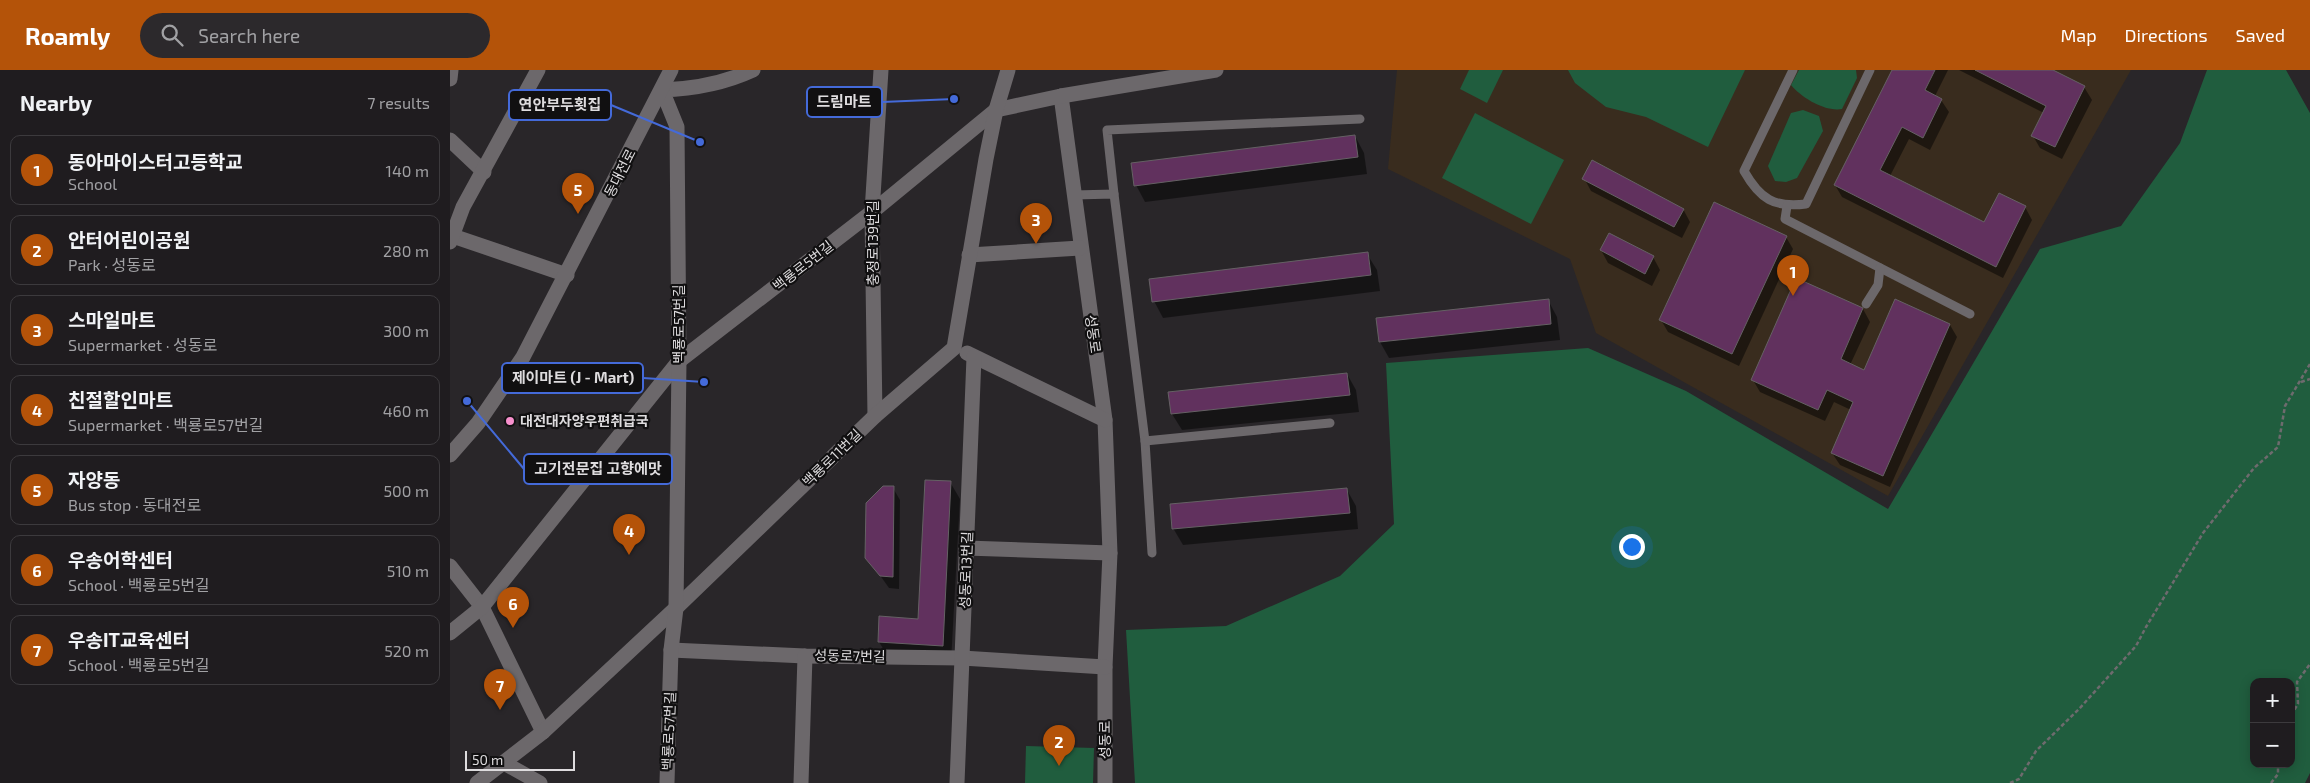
<!DOCTYPE html>
<html lang="en">
<head>
<meta charset="utf-8">
<style>
	:root { --surface:#1f1c1f; --page:#2c292c; --text:#f1f3f6; --muted:#a1a1a4; --line:#3c3a3d; --accent:#b45309 }
	body { margin:0; font-family:"Exo 2","Noto Sans KR",sans-serif; background:var(--page); color:var(--text) }
	.controls { position:absolute; right:15px; bottom:15px; display:grid; overflow:hidden; border-radius:10px; box-shadow:0 2px 12px #0003 }
	.controls button { width:45px; height:45px; display:grid; place-items:center; padding:0; border:0; border-bottom:1px solid var(--line); background:var(--surface); color:var(--text); font:25px sans-serif }
	.scale { position:absolute; left:15px; bottom:12px; width:110px; box-sizing:border-box; padding-left:5px; border:2px solid #dedcde; border-top:0; font-size:14px; line-height:18px; white-space:nowrap; color:#dedcde; -webkit-text-stroke:4px #111011; paint-order:stroke }
	.you { position:absolute; left:1181px; top:476px; width:18px; height:18px; margin:-12px; border:4px solid #fff; border-radius:50%; background:#1a73e8; box-shadow:0 0 0 8px #1a73e833 }
	.badge { display:grid; place-items:center; width:32px; height:32px; border-radius:50%; background:var(--accent); color:#fff; font-size:16px; font-weight:700 }
	.pin { position:absolute; translate:-50% -41px; filter:drop-shadow(0 1px 2px #0008) }
	.pin::after { content:''; position:absolute; top:26px; width:18px; height:15px; background:inherit; clip-path:polygon(0 0,100% 0,50% 100%) }
	.list { margin:0; padding:0; list-style:none }
	h2 { display:flex; justify-content:space-between; align-items:center; height:65px; margin:0; padding:0 20px; font-size:21px }
	h2 small { font-size:16px; font-weight:400; color:var(--muted) }
	.list li { display:grid; grid-template-columns:32px 1fr auto; gap:15px; align-items:center; box-sizing:border-box; height:70px; margin:0 10px 10px; padding:0 10px; border:1px solid var(--line); border-radius:10px }
	.list b { display:block; font-size:19px; white-space:nowrap }
	.list p { margin:0; font-size:16px; white-space:nowrap; color:var(--muted) }
	.list em { font-size:16px; font-style:normal; color:var(--muted) }
	.icon { flex:none; width:28px; height:28px; fill:none; stroke:currentColor; stroke-width:2; stroke-linecap:round; stroke-linejoin:round }
	.map { position:relative; flex:none; width:1860px; height:713px; overflow:hidden }
	header { display:flex; align-items:center; gap:30px; box-sizing:border-box; height:70px; padding:0 25px; background:var(--accent); color:#fff }
	header strong { font-size:24px }
	nav { display:flex; gap:28px; margin-inline-start:auto; font-size:18px }
	.search { width:350px; height:45px; background:var(--page); display:flex; align-items:center; gap:12px; box-sizing:border-box; padding:0 18px; border-radius:28px; color:var(--muted); font-size:19px }
	main { display:flex }
	aside { flex:1; background:var(--surface) }
	.map>svg:first-child { display:block }
	.education { fill:#392c1e }
	.green { fill:#205d3e; fill-rule:evenodd }
	.shadow { fill:#0007 }
	.building { fill:#61315e; stroke:#656164 }
	.lines { fill:none; stroke-linecap:round; stroke-linejoin:round }
	.path { stroke:#6e6b6e; stroke-width:2.5; stroke-dasharray:4 2.5; stroke-linecap:butt }
	.lane { stroke:#6c686b; stroke-width:9 }
	.street { stroke:#6c686b; stroke-width:15 }
	.secondary { stroke:#6c686b; stroke-width:15 }
	.poi-dot { fill:#f790cd; stroke:#111011; stroke-width:2 }
	.labels { text-anchor:middle; stroke-width:4.5; stroke-linejoin:round; paint-order:stroke }
	.street-label { font-size:14px; fill:#dedcde; stroke:#111011 }
	.poi-label { font-size:14px; font-weight:bold; fill:#dedcde; stroke:#111011; text-anchor:start }
	.leader { fill:none; stroke:#446ad9; stroke-width:2 }
	.callout-dot { fill:#446ad9; stroke:#111011; stroke-width:2 }
	.callout { fill:#111011; stroke:#446ad9; stroke-width:2 }
	.callout-label { font-size:15px; text-anchor:middle; font-weight:bold; fill:#dedcde }
</style>
</head>
<body>
<header>
<strong>Roamly</strong>
<div class="search"><svg class="icon" aria-label="search" viewBox="0 0 24 24"><circle cx="10" cy="10" r="6"/><path d="M15 15l6 6"/></svg>Search here</div>
<nav><a>Map</a><a>Directions</a><a>Saved</a></nav>
</header>
<main>
<aside>
<h2>Nearby<small>7 results</small></h2>
<ul class="list">
<li><span class="badge">1</span><div><b>동아마이스터고등학교</b><p>School</p></div><em>140 m</em></li>
<li><span class="badge">2</span><div><b>안터어린이공원</b><p>Park · 성동로</p></div><em>280 m</em></li>
<li><span class="badge">3</span><div><b>스마일마트</b><p>Supermarket · 성동로</p></div><em>300 m</em></li>
<li><span class="badge">4</span><div><b>친절할인마트</b><p>Supermarket · 백룡로57번길</p></div><em>460 m</em></li>
<li><span class="badge">5</span><div><b>자양동</b><p>Bus stop · 동대전로</p></div><em>500 m</em></li>
<li><span class="badge">6</span><div><b>우송어학센터</b><p>School · 백룡로5번길</p></div><em>510 m</em></li>
<li><span class="badge">7</span><div><b>우송IT교육센터</b><p>School · 백룡로5번길</p></div><em>520 m</em></li>
</ul>
</aside>
<div class="map">
<svg width="1860" height="713" viewBox="0 0 1860 713">
	<rect width="100%" height="100%" fill="#292629"/>
	<path class="education" d="M 947,0 L 1681,0 L 1438,426 L 1146,263 L 1120,189 L 938,99 Z"/>
	<g class="green">
		<path d="M 1019,0 L 1053,0 L 1037,33 L 1010,19 Z"/>
		<path d="M 1118,0 L 1295,0 L 1258,77 L 1196,47 L 1156,37 L 1125,13 Z"/>
		<path d="M 1349,0 L 1406,0 L 1407,8 L 1392,39 C 1375,42 1352,28 1341,15 Z"/>
		<path d="M 1757,0 L 1836,0 L 1860,43 L 1860,703 L 1855,713 L 685,713 L 676,560 L 776,556 L 890,506 L 944,454 L 936,293 L 1138,278 L 1236,321 L 1438,439 L 1590,179 L 1671,156 L 1730,73 ZM 1804,612 L 1841,612 L 1841,694 L 1804,694 Z"/>
		<path d="M 1353,40 L 1369,46 L 1373,61 L 1347,108 L 1336,112 L 1325,111 L 1318,96 L 1341,43 Z"/>
		<path d="M 1025,43 L 1114,90 L 1081,154 L 992,108 Z"/>
		<path d="M 576,676 L 644,678 L 643,713 L 575,713 Z"/>
	</g>
	<g class="shadow">
		<path d="M 1443,0 L 1498,0 L 1485,26 L 1491,30 L 1499,42 L 1480,80 L 1459,69 L 1440,106 L 1535,154 L 1575,137 L 1582,150 L 1553,208 L 1392,127 L 1385,115 Z"/>
		<path d="M 1509,0 L 1600,0 L 1634,17 L 1642,30 L 1612,89 L 1590,78 L 1583,66 L 1594,43 Z"/>
		<path d="M 905,66 L 914,83 L 917,104 L 695,132 L 686,115 Z"/>
		<path d="M 1134,108 L 1233,139 L 1240,152 L 1232,168 L 1141,121 Z"/>
		<path d="M 1336,167 L 1343,179 L 1289,296 L 1218,262 L 1211,250 Z"/>
		<path d="M 1151,180 L 1203,187 L 1210,200 L 1202,216 L 1158,193 Z"/>
		<path d="M 917,184 L 927,200 L 930,221 L 713,248 L 704,231 Z"/>
		<path d="M 1347,210 L 1413,239 L 1420,252 L 1400,295 L 1414,301 L 1500,255 L 1507,267 L 1440,417 L 1390,395 L 1382,383 L 1401,340 L 1384,332 L 1375,351 L 1310,322 L 1303,310 Z"/>
		<path d="M 1098,230 L 1107,247 L 1110,270 L 939,288 L 930,272 Z"/>
		<path d="M 897,304 L 906,320 L 909,342 L 732,360 L 722,344 Z"/>
		<path d="M 500,412 L 510,429 L 501,592 L 439,588 L 429,572 L 469,550 Z"/>
		<path d="M 443,418 L 450,430 L 449,519 L 439,518 L 417,487 Z"/>
		<path d="M 897,420 L 906,436 L 908,459 L 733,475 L 723,458 Z"/>
	</g>
	<g class="building">
		<path d="M 1442,0 L 1485,0 L 1475,20 L 1492,29 L 1473,68 L 1452,57 L 1430,100 L 1534,152 L 1549,123 L 1576,136 L 1546,197 L 1384,115 Z"/>
		<path d="M 1525,0 L 1603,0 L 1635,16 L 1605,77 L 1581,66 L 1596,36 Z"/>
		<path d="M 905,65 L 908,87 L 684,116 L 681,93 Z"/>
		<path d="M 1142,90 L 1234,139 L 1224,157 L 1132,109 Z"/>
		<path d="M 1264,132 L 1337,166 L 1282,284 L 1209,250 Z"/>
		<path d="M 1159,163 L 1204,186 L 1195,204 L 1150,180 Z"/>
		<path d="M 918,182 L 921,205 L 702,232 L 699,209 Z"/>
		<path d="M 1346,208 L 1413,238 L 1391,289 L 1414,300 L 1445,229 L 1500,254 L 1433,406 L 1381,383 L 1403,332 L 1377,320 L 1368,340 L 1301,310 Z"/>
		<path d="M 1099,229 L 1101,254 L 929,272 L 926,248 Z"/>
		<path d="M 897,303 L 900,325 L 721,344 L 718,322 Z"/>
		<path d="M 475,410 L 501,411 L 493,576 L 428,572 L 429,546 L 468,549 Z"/>
		<path d="M 433,416 L 444,416 L 443,507 L 430,506 L 415,488 L 416,433 Z"/>
		<path d="M 897,418 L 900,443 L 722,459 L 720,434 Z"/>
	</g>
	<g class="lines">
		<g class="path">
			<path d="M 1851,312 L 1860,309"/>
			<path d="M 1841,645 L 1848,634 L 1847,612 L 1860,594"/>
			<path d="M 1560,713 L 1569,709 L 1586,681 L 1629,639 L 1686,576 L 1696,557 L 1753,463 L 1804,398 L 1828,377 L 1835,336 L 1860,294"/>
			<path d="M 1821,713 L 1828,704 L 1828,694"/>
		</g>
		<g class="lane">
			<path d="M 1343,0 L 1294,101 C 1310,129 1324,138 1356,134 L 1420,0"/>
			<path d="M 664,124 L 657,60 L 910,49"/>
			<path d="M 624,125 L 664,124 L 695,371 L 702,483"/>
			<path d="M 1337,136 L 1335,149 L 1520,244"/>
			<path d="M 1416,234 L 1428,215 L 1430,198"/>
			<path d="M 695,371 L 880,353"/>
		</g>
		<g class="street">
			<path d="M 0,9 L 1,0"/>
			<path d="M 611,26 L 655,350 L 660,483 L 655,597 L 655,713"/>
			<path d="M 0,70 L 34,102"/>
			<path d="M 0,165 L 117,205"/>
			<path d="M 0,172 L 13,137 L 88,0"/>
			<path d="M 519,185 L 630,178"/>
			<path d="M 517,283 L 655,350"/>
			<path d="M 425,346 L 422,142 L 431,0"/>
			<path d="M 516,478 L 660,483"/>
			<path d="M 0,496 L 32,537 L 93,662"/>
			<path d="M 0,563 L 32,537 L 229,291 L 422,142 L 546,40 L 611,26 L 766,0"/>
			<path d="M 221,580 L 355,586 L 512,588 L 655,597"/>
			<path d="M 54,693 L 90,713"/>
			<path d="M 27,713 L 93,662 L 226,538 L 425,346 L 504,278 L 536,89 L 546,40 L 558,0"/>
			<path d="M 217,713 L 221,580 L 226,538 L 229,291 L 227,57 L 212,20 C 243,19 275,13 303,0"/>
			<path d="M 351,713 L 355,586"/>
			<path d="M 507,713 L 524,287"/>
		</g>
		<path class="secondary" d="M 0,385 L 28,353 L 73,287 L 221,0"/>
	</g>
	<circle class="poi-dot" cx="60" cy="351" r="5"/>
	<g class="labels">
		<g class="street-label">
			<text transform="translate(170 103) rotate(-63)" y="5">동대전로</text>
			<text transform="translate(423 173) rotate(-90)" y="5">충정로139번길</text>
			<text transform="translate(353 196) rotate(-38)" y="5">백룡로5번길</text>
			<text transform="translate(229 254) rotate(-90)" y="5">백룡로57번길</text>
			<text transform="translate(643 264) rotate(82)" y="5">성동로</text>
			<text transform="translate(382 388) rotate(-44)" y="5">백룡로11번길</text>
			<text transform="translate(516 500) rotate(-88)" y="5">성동로13번길</text>
			<text transform="translate(400 586) rotate(1)" y="5">성동로7번길</text>
			<text transform="translate(219 661) rotate(-88)" y="5">백룡로57번길</text>
			<text transform="translate(655 670) rotate(-90)" y="5">성동로</text>
		</g>
		<g class="poi-label">
			<text x="70" y="356">대전대자양우편취급국</text>
		</g>
	</g>
	<path class="leader" d="M504 29L432 32M250 72L161 35M254 312L193 308M17 331L74 399"/>
	<g class="callout-dot">
		<circle cx="504" cy="29" r="5"/>
		<circle cx="250" cy="72" r="5"/>
		<circle cx="254" cy="312" r="5"/>
		<circle cx="17" cy="331" r="5"/>
	</g>
	<g class="callout">
		<rect x="357" y="17" width="75" height="30" rx="5"/>
		<rect x="59" y="20" width="102" height="30" rx="5"/>
		<rect x="52" y="293" width="141" height="30" rx="5"/>
		<rect x="74" y="384" width="148" height="30" rx="5"/>
	</g>
	<g class="callout-label">
		<text x="394" y="37">드림마트</text>
		<text x="110" y="40">연안부두횟집</text>
		<text x="123" y="313">제이마트 (J - Mart)</text>
		<text x="148" y="404">고기전문집 고향에맛</text>
	</g>
</svg>
<div class="controls">
<button>+</button>
<button>−</button>
</div>
<div class="scale">50 m</div>
<div class="you"></div>
<div class="pin badge" style="left:1343px;top:226px">1</div>
<div class="pin badge" style="left:609px;top:696px">2</div>
<div class="pin badge" style="left:586px;top:174px">3</div>
<div class="pin badge" style="left:179px;top:485px">4</div>
<div class="pin badge" style="left:128px;top:144px">5</div>
<div class="pin badge" style="left:63px;top:558px">6</div>
<div class="pin badge" style="left:50px;top:640px">7</div>
</div>
</main>
</body>
</html>
